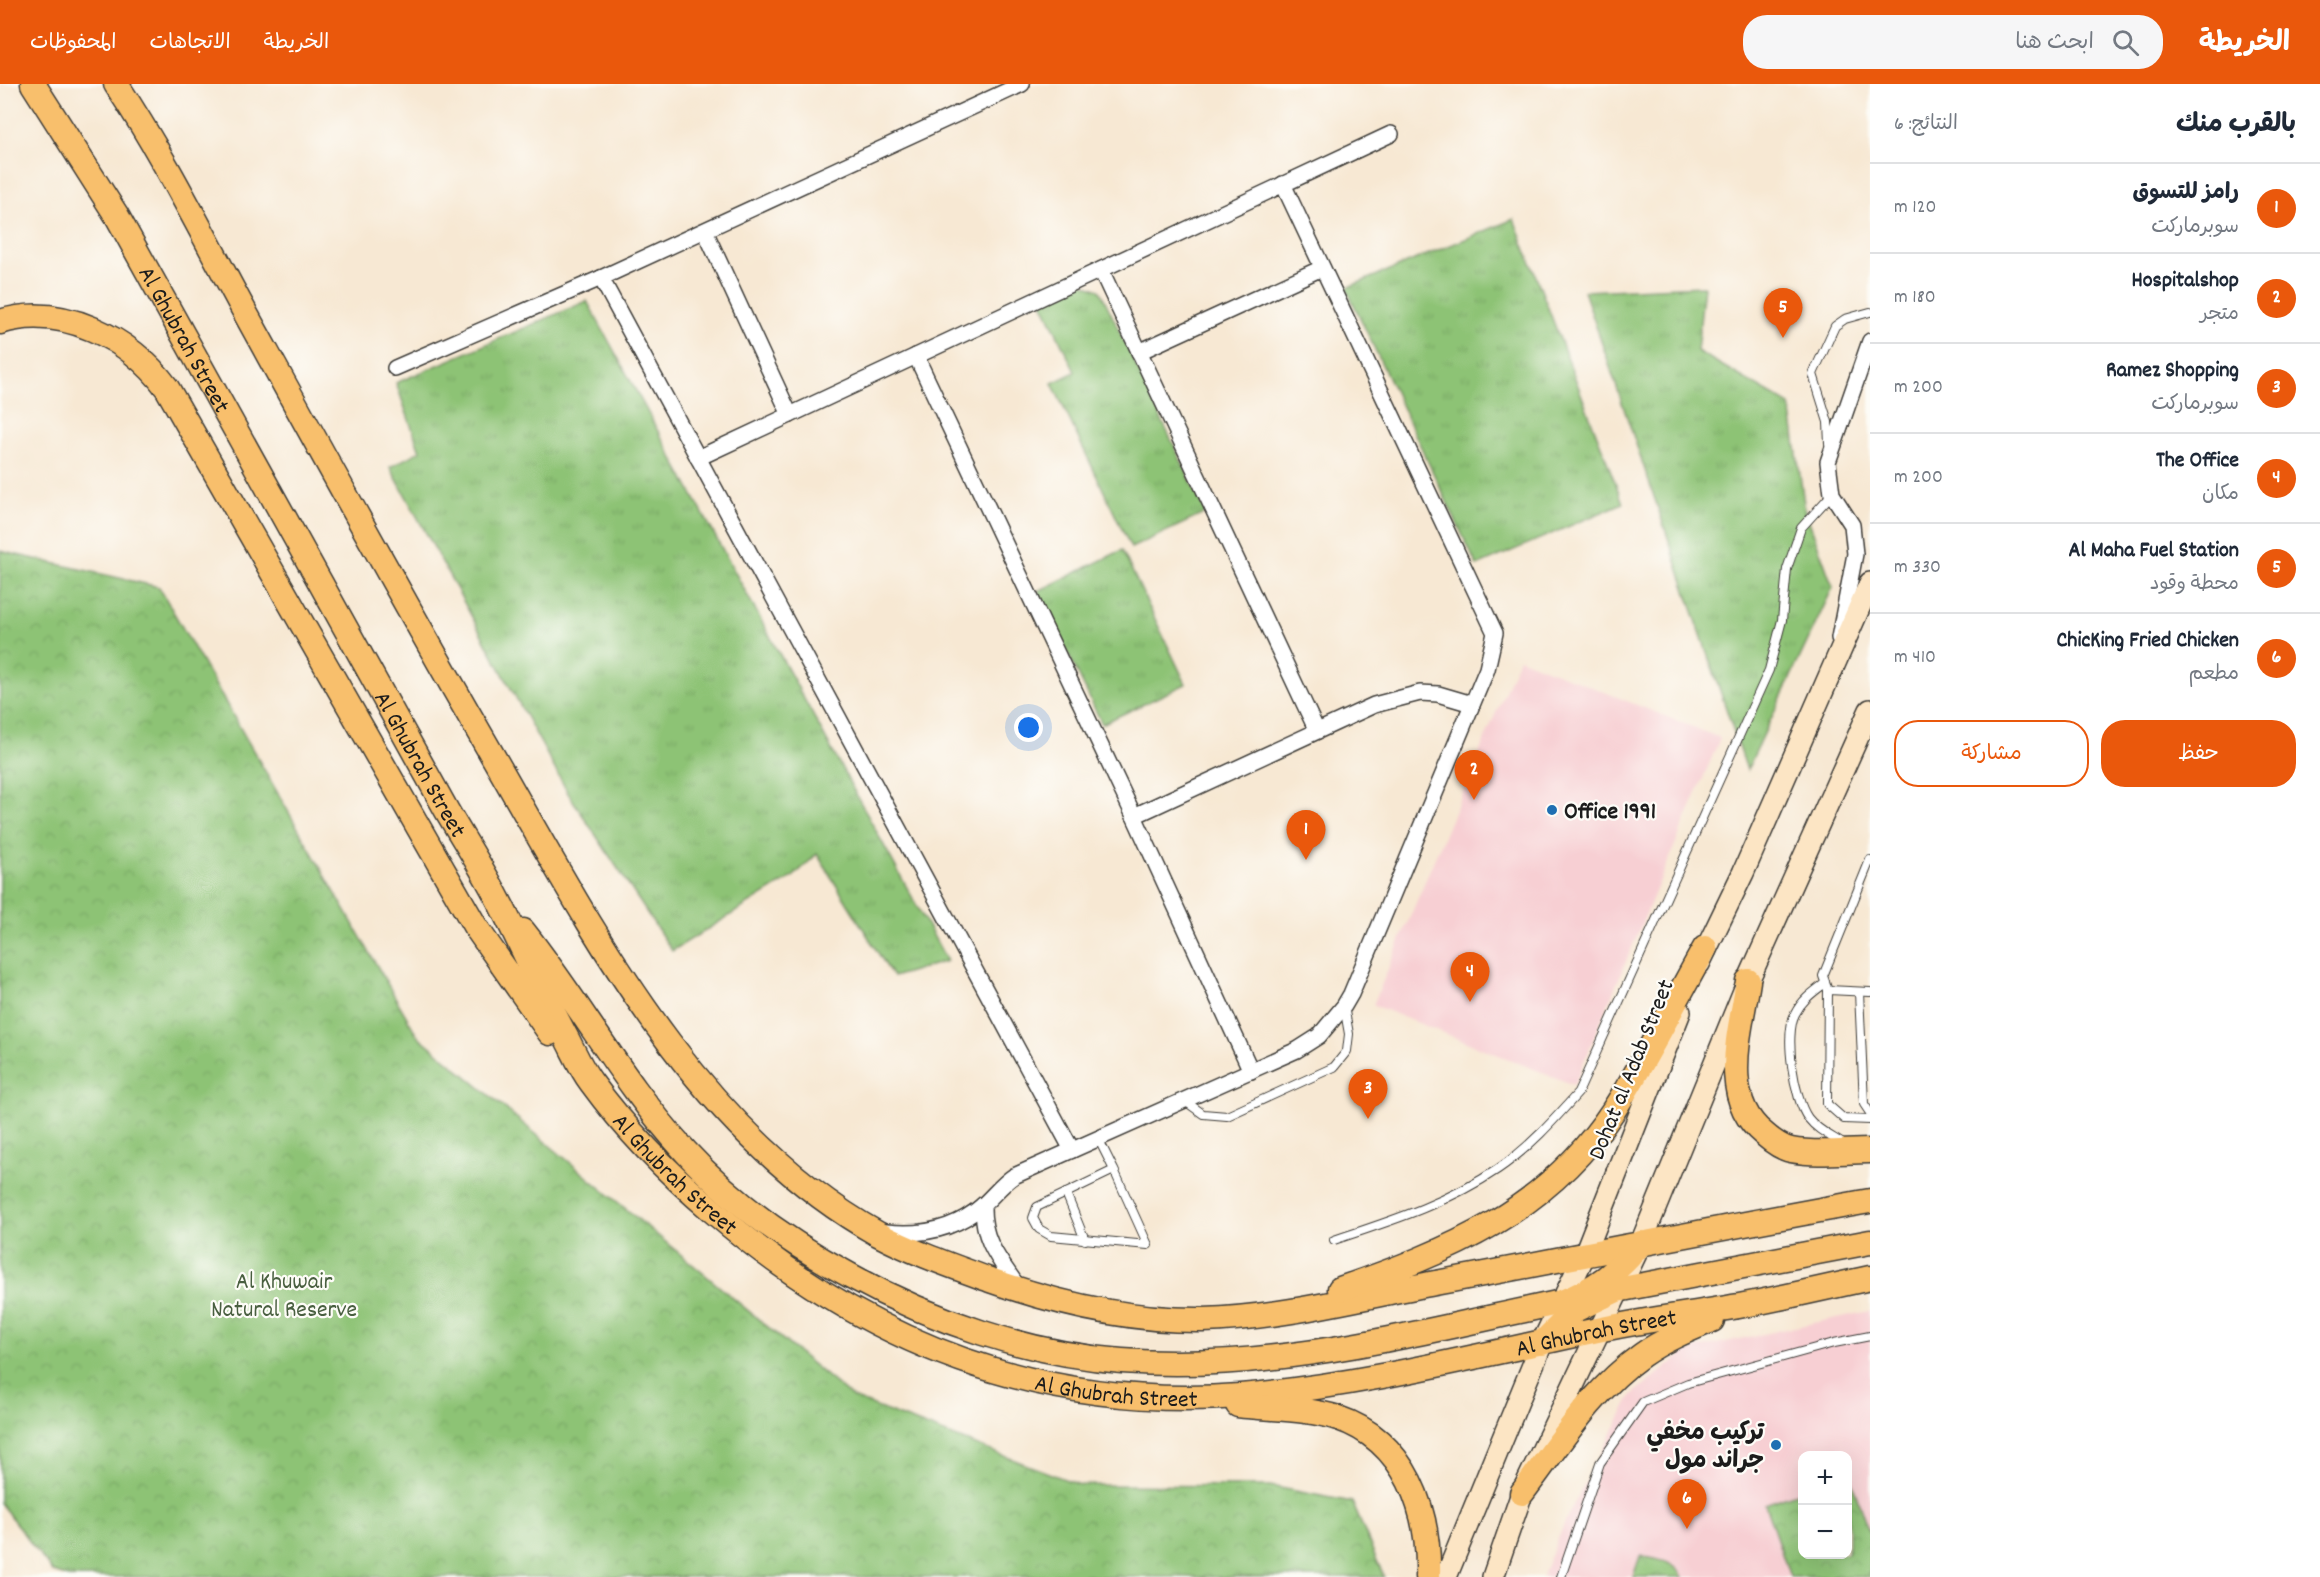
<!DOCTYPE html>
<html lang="ar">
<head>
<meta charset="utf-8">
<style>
	:root { --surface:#fff; --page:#f6f6f7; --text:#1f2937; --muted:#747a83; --line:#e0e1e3; --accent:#ea580c }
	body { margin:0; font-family:Dekko,"Playpen Sans Arabic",sans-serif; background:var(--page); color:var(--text); direction:rtl }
	.controls { position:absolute; right:18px; bottom:18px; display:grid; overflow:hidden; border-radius:12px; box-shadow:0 6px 24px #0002 }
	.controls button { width:54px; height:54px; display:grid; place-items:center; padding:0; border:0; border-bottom:2px solid var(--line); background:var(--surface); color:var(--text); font:30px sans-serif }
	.you { position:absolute; left:1029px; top:644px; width:21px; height:21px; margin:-15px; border:4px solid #fff; border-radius:50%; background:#1a73e8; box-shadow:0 0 0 9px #1a73e833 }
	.badge { display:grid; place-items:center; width:39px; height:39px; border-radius:50%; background:var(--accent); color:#fff; font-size:20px; font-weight:700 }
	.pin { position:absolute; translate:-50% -50px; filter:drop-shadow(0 2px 3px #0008) }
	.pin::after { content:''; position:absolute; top:32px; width:21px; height:18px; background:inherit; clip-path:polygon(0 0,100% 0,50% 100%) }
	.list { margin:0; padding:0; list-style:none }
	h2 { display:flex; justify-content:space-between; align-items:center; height:78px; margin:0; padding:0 24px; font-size:26px }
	h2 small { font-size:20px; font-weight:400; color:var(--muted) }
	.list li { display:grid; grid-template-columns:39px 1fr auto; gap:18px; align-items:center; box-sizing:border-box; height:90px; padding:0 24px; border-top:2px solid var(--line) }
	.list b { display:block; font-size:22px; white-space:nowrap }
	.list p { margin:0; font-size:20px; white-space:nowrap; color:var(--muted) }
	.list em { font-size:20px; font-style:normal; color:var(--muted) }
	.actions { display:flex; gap:12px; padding:18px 24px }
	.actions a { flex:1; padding:14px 0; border:2px solid var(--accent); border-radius:24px; text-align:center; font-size:21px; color:var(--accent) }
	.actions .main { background:var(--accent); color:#fff }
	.icon { flex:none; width:33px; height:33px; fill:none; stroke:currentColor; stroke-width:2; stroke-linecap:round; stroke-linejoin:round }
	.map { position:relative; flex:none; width:1870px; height:1493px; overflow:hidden; direction:ltr }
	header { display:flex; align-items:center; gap:36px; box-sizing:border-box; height:84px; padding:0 30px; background:var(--accent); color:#fff }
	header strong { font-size:28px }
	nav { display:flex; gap:33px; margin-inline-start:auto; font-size:21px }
	.search { width:420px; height:54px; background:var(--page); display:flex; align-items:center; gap:15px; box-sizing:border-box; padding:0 21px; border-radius:24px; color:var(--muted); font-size:22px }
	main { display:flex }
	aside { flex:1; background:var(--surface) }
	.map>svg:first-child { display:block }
	.built { fill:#f7cfd3; fill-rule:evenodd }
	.grass { fill:url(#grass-tufts); stroke:#547048; stroke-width:1.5 }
	.park { fill:url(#park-crowns); stroke:#547048; stroke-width:1.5 }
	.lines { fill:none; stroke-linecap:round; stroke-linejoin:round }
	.service-casing { stroke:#3d3b37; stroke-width:10 }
	.minor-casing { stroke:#3d3b37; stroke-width:18 }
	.secondary-casing { stroke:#3d3b37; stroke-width:24 }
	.primary-casing { stroke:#3d3b37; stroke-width:27 }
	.service { stroke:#fff; stroke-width:8 }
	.minor { stroke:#fff; stroke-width:15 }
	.secondary { stroke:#fce5c4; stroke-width:21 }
	.primary { stroke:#f8bf6c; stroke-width:24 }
	.poi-dot { fill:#1f6fb2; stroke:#fdfcf7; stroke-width:2 }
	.labels { text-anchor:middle; stroke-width:4.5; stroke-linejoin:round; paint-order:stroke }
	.street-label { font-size:24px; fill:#1c1c1c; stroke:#fdfcf7 }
	.poi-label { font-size:24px; font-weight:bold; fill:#1c1c1c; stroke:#fdfcf7; text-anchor:start }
	.park-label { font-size:24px; fill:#495f40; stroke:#fdfcf7 }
</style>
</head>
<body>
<header>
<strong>الخريطة</strong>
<div class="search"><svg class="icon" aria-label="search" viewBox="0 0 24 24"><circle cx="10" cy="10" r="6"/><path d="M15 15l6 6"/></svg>ابحث هنا</div>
<nav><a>الخريطة</a><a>الاتجاهات</a><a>المحفوظات</a></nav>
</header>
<main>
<aside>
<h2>بالقرب منك<small>النتائج: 6</small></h2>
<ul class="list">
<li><span class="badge">1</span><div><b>رامز للتسوق</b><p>سوبرماركت</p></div><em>120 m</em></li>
<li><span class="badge">2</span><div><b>Hospitalshop</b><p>متجر</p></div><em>180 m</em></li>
<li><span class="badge">3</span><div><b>Ramez Shopping</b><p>سوبرماركت</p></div><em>200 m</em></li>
<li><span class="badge">4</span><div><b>The Office</b><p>مكان</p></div><em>200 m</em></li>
<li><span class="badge">5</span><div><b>Al Maha Fuel Station</b><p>محطة وقود</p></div><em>330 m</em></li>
<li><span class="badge">6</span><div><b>ChicKing Fried Chicken</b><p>مطعم</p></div><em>410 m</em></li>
</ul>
<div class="actions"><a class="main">حفظ</a><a>مشاركة</a></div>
</aside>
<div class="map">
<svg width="1870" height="1493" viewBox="0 0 1870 1493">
	<defs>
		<pattern id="grass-tufts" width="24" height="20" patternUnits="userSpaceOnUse" patternTransform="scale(1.5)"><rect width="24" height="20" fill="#8dc375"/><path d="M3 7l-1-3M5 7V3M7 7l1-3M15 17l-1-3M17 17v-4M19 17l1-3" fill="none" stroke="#79a765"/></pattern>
		<pattern id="park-crowns" width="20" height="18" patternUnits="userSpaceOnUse" patternTransform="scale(1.5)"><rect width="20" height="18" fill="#8dc375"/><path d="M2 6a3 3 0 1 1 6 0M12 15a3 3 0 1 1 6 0" fill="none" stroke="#79a765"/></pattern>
	</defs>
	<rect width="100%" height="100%" fill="#fdfcf7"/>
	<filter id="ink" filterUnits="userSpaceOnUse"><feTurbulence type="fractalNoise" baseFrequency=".0167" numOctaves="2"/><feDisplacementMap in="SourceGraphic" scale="12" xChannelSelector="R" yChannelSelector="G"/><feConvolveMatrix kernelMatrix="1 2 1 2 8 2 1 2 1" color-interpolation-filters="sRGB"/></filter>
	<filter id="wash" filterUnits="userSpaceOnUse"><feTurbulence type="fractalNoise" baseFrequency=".008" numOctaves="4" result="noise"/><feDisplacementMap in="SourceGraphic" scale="24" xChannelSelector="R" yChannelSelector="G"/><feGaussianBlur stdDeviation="1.35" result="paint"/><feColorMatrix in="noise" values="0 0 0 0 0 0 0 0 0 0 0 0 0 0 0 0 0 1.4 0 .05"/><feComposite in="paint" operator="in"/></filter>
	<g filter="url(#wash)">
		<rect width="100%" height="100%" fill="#f7e8d3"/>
		<g class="built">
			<path d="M 1519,574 L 1720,654 L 1574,1001 L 1373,921 Z"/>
			<path d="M 1870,1227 L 1870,1493 L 1542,1493 L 1568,1431 L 1632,1311 L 1688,1266 ZM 1802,1372 L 1848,1372 L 1848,1470 L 1802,1470 Z"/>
		</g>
		<g class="grass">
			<path d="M 1514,135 L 1623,419 L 1477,482 L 1346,204 Z"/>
			<path d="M 1082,199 L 1100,206 L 1206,429 L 1131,464 L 1052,299 L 1075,288 L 1042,218 Z"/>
			<path d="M 1704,202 L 1697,267 L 1790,321 L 1805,426 L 1833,503 L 1747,686 L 1584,207 Z"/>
			<path d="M 587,217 L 947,877 L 893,893 L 817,770 L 794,792 L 672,867 L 568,709 L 390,383 L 420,367 L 396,299 Z"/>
			<path d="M 1122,466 L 1186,600 L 1102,640 L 1038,507 Z"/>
		</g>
		<g class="park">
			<path d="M 0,467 L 159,503 L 417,951 L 853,1314 L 1080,1401 L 1270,1402 L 1352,1418 L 1384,1493 L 69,1493 L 53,1488 L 0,1419 Z"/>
			<path d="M 1849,1390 L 1870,1451 L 1870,1493 L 1790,1493 L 1765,1420 L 1802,1407 L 1802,1470 L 1848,1470 Z"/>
			<path d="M 1640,1472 C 1658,1476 1674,1476 1683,1493 L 1633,1493 Z"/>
		</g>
	</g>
	<g filter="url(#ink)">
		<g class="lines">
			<g class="service-casing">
				<g id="service">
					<path d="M 1829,360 L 1828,338 L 1813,290 L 1835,242 L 1845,235 L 1870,228"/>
					<path d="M 1870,776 L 1823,892 L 1828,906 L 1827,1020 L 1844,1035 L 1870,1036"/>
					<path d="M 1824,900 C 1812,909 1802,916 1795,930 C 1784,951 1794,1015 1808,1034 C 1818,1047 1833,1053 1846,1062"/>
					<path d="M 1828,906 L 1870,908"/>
					<path d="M 1859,908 L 1864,1020 L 1870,1029"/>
					<path d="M 1185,1017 L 1203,1030 L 1227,1032 L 1334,983 L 1347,967 L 1349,950 L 1344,922"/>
					<path d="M 1099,1056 L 1114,1086 L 1037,1123 L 1033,1134 L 1039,1145 L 1051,1152 L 1148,1161 L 1114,1086"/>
					<path d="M 1066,1109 L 1085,1156"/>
					<path d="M 1334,1156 C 1391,1137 1448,1119 1498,1085 C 1528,1065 1554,1036 1578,1009 L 1769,586 L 1782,536 L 1787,485 L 1801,444 L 1832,410"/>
					<path d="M 1561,1493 L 1600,1379 L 1643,1318 L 1688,1299 L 1834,1259 L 1870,1252"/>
				</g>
			</g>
			<g class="minor-casing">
				<g id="minor">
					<path d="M 705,147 L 790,331"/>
					<path d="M 1101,186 L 1317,647"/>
					<path d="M 601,194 L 1072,1066"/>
					<path d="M 1139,268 L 1322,184"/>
					<path d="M 916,272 L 1134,732 L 1251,987"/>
					<path d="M 395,284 L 601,194 L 1022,0"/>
					<path d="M 698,374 L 1391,50"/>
					<path d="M 1839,554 L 1855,470 L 1852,441 L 1832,410 L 1828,378 L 1870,257"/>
					<path d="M 1134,732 L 1374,621 L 1420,609 L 1438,610 L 1472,620"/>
					<path d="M 983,1121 C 982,1158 1000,1176 1020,1206"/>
					<path d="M 886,1148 C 922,1152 955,1146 983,1121 C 994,1111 1002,1100 1014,1092 L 1297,966 L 1319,952 L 1344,922 L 1351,910 L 1487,585 L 1495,549 L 1283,100"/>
				</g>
			</g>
			<g class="secondary-casing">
				<g id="secondary">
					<path d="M 1699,880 L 1743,789 L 1870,499"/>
					<path d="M 1446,1493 L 1542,1259 L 1584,1172 L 1680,928"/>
					<path d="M 1493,1493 L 1522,1409 L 1641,1159 L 1748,897 L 1870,626"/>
				</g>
			</g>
			<g class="primary-casing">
				<g id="primary">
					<path id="s1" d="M 33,0 L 117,132 L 447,727 C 465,758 486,790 502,823 C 524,866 543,910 566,953 C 574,968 581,985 591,998 C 626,1046 669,1090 714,1128 C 865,1258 1038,1327 1240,1312 C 1359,1302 1476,1272 1593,1247 C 1643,1236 1694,1230 1744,1221 C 1786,1213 1828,1203 1870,1194"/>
					<path d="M 116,0 C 165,74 205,155 247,232 C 325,374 402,515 483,655 C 587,835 689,1044 878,1150 C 914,1169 952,1182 990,1196 C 1058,1220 1130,1237 1203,1236 C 1279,1234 1356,1214 1430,1200 C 1577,1173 1723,1143 1870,1117"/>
					<path d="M 0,238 C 62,219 130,254 167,304 L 475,842 L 550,949"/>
					<path d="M 523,847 C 580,919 624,1001 686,1068 C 732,1118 791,1160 851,1192 C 933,1237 1028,1270 1122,1277 C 1270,1289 1419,1248 1562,1218 C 1595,1205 1619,1187 1641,1159"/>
					<path d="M 1748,897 C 1741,946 1718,1014 1764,1050 C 1772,1057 1781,1064 1791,1066 C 1817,1071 1844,1067 1870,1067"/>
					<path d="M 1340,1205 C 1450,1167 1546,1128 1613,1027 C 1647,975 1674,918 1705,864"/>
					<path d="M 1542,1259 L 1575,1226 L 1617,1206 L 1870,1158"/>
					<path d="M 1238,1321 C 1271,1325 1306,1324 1338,1334 C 1406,1357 1430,1427 1428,1493"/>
					<path d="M 1522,1409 C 1558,1362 1592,1306 1642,1271 C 1663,1256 1688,1246 1712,1236"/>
				</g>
			</g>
			<use href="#service" class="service"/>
			<use href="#minor" class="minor"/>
			<use href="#secondary" class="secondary"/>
			<use href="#primary" class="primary"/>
		</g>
	</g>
	<g class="poi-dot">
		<circle cx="1552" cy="726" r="6"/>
		<circle cx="1776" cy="1361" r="6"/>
	</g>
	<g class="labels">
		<g class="street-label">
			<text dy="8" stroke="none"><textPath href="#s1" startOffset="297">Al Ghubrah Street</textPath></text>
			<text dy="8" stroke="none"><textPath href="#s1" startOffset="783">Al Ghubrah Street</textPath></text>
			<text transform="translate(1630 985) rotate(-68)" y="8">Dohat al Adab Street</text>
			<text dy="8" stroke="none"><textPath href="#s1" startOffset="1269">Al Ghubrah Street</textPath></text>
			<text dy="8" stroke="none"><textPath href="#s1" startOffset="2258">Al Ghubrah Street</textPath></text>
			<text dy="8" stroke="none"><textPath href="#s1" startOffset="1772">Al Ghubrah Street</textPath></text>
		</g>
		<g class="poi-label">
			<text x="1564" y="734">Office 1991</text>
			<text x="1764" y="1355" text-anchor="end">تركيب مخفي<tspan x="1764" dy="28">جراند مول</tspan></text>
		</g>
		<g class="park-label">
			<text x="284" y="1204">Al Khuwair<tspan x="284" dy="28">Natural Reserve</tspan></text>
		</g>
	</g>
</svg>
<div class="controls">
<button>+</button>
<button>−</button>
</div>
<div class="you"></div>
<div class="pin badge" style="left:1306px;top:776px">1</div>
<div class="pin badge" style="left:1474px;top:716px">2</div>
<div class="pin badge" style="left:1368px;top:1035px">3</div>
<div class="pin badge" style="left:1470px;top:918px">4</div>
<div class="pin badge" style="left:1783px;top:254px">5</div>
<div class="pin badge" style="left:1687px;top:1445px">6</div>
</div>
</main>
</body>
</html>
